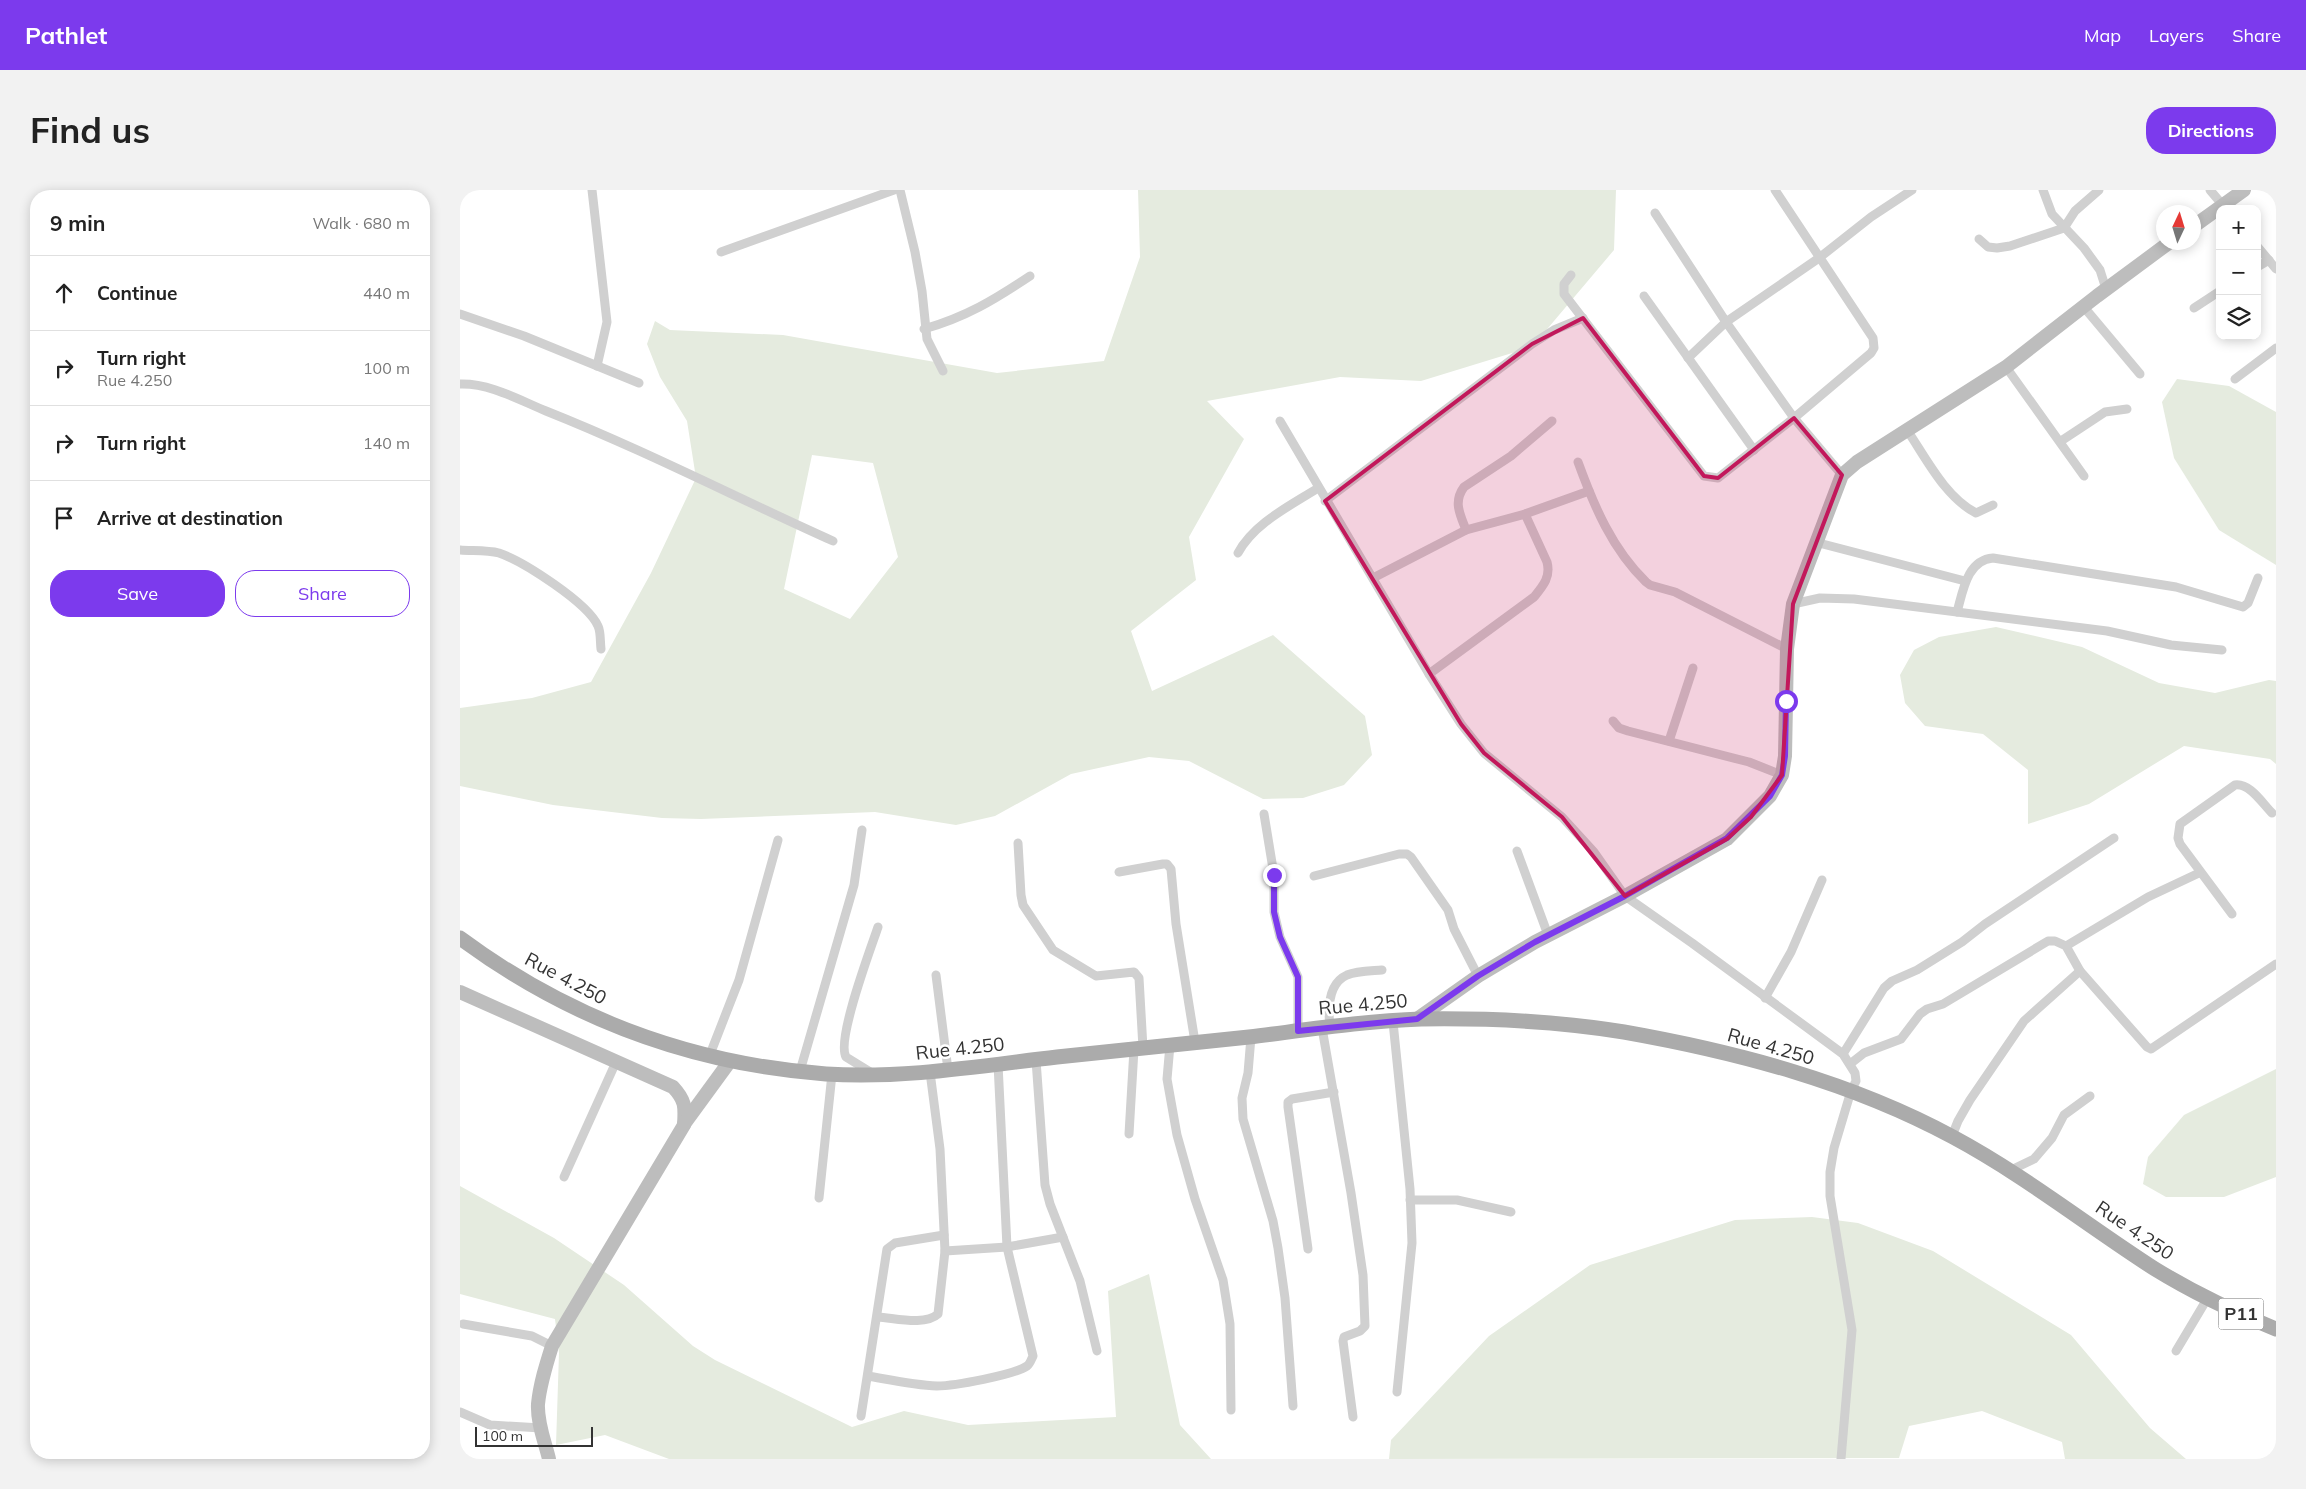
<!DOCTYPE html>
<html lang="en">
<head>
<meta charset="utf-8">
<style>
	:root { --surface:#fff; --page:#f2f2f2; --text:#222; --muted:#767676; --line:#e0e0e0; --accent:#7c3aed }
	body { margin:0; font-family:Mulish,sans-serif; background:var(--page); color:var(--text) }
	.controls { position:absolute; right:15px; top:15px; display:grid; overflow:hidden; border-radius:10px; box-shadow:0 2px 12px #0003 }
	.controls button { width:45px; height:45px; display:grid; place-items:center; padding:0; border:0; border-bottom:1px solid var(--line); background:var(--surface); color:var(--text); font:25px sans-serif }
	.compass { position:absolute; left:1696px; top:15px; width:45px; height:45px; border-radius:50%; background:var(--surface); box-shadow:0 2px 12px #0003; rotate:4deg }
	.scale { position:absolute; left:15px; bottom:12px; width:118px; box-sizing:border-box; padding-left:5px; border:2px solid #333; border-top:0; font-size:14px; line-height:18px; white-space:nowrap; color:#333; -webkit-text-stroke:4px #fff; paint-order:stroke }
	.stop { position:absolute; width:15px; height:15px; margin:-11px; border:4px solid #7c3aed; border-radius:50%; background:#fff }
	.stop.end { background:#7c3aed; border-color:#fff; box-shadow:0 1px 5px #0008 }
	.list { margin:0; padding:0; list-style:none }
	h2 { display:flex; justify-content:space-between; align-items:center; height:65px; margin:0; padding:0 20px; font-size:21px }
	h2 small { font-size:16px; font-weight:400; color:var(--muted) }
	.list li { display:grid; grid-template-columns:32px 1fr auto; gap:15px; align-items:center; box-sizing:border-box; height:75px; padding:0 20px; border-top:1px solid var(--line) }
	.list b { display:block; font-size:19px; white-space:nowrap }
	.list p { margin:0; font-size:16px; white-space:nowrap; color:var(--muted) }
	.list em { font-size:16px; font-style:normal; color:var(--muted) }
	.actions { display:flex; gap:10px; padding:15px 20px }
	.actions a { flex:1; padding:11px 0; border:1px solid var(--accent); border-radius:20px; text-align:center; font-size:18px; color:var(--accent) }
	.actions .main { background:var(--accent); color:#fff }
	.icon { flex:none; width:28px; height:28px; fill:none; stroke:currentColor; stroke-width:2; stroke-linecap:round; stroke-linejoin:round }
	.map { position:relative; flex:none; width:1816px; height:1269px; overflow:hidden; border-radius:20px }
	header { display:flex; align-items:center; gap:30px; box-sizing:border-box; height:70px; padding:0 25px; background:var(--accent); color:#fff }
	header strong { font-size:24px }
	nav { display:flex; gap:28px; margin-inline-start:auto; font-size:18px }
	.intro { display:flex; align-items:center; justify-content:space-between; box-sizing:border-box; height:120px; padding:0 30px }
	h1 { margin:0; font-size:35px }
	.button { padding:12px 22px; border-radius:20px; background:var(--accent); color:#fff; font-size:18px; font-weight:700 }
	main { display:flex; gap:30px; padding:0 30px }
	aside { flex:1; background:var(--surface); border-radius:20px; box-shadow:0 2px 12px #0003 }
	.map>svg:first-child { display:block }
	.green { fill:#e5ebdf; fill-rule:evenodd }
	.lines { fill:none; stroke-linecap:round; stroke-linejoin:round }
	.street { stroke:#d0d0d0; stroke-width:9 }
	.secondary { stroke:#bdbdbd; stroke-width:14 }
	.primary { stroke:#ababab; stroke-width:15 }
	.route { stroke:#7c3aed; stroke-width:6 }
	.marked { fill:#c2185b; fill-opacity:0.2; stroke:#c2185b; stroke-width:4; stroke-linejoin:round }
	.labels { text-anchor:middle; stroke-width:5; stroke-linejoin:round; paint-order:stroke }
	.shield { fill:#fff; stroke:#707070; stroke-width:1 }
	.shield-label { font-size:18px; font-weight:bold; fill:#333 }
	.street-label { font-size:19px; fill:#333; stroke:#fff }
</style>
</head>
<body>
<header>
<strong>Pathlet</strong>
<nav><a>Map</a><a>Layers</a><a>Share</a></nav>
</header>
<div class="intro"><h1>Find us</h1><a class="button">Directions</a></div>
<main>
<aside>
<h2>9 min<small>Walk · 680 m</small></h2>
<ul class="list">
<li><svg class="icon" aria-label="ahead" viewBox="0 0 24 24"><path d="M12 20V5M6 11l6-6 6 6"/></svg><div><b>Continue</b></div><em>440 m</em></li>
<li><svg class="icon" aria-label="right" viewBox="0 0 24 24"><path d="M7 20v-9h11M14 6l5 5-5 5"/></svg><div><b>Turn right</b><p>Rue 4.250</p></div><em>100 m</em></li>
<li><svg class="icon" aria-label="right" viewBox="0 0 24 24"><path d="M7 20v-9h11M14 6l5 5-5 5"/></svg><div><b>Turn right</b></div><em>140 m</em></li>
<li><svg class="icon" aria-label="arrive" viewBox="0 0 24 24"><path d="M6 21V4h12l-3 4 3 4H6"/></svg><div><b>Arrive at destination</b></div></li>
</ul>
<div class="actions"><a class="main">Save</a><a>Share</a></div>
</aside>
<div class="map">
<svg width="1816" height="1269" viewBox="0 0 1816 1269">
	<rect width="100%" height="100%" fill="#fff"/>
	<g class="green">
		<path d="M 678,0 L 1156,0 L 1154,60 L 1072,157 L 961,191 L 880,187 L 747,211 L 784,249 L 729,347 L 736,390 L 671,441 L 692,501 L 813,445 L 905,526 L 912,565 L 884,595 L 843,608 L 803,609 L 729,571 L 689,567 L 611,584 L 535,626 L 496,635 L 415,622 L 241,629 L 202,628 L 93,615 L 0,596 L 0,518 L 72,508 L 131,492 L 191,383 L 236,288 L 227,231 L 200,187 L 187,154 L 195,131 L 210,140 L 323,145 L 537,183 L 644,171 L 680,67 ZM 352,265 L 413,273 L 438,367 L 390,429 L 324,399 Z"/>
		<path d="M 1717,189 L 1769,196 L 1816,222 L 1816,375 L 1759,340 L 1714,268 L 1702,212 Z"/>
		<path d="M 1536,437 L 1622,457 L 1699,493 L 1755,503 L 1809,490 L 1816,491 L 1816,574 L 1810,569 L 1724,556 L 1629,614 L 1568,634 L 1568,580 L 1523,544 L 1465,536 L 1445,513 L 1440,485 L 1454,460 L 1479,447 Z"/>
		<path d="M 1816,879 L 1816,987 L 1764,1007 L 1706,1007 L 1683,994 L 1688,967 L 1724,925 Z"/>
		<path d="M 0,996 L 94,1048 L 164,1095 L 233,1156 L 255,1170 L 392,1237 L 444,1221 L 508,1235 L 656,1227 L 648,1101 L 689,1084 L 720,1235 L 751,1269 L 209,1269 L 145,1245 L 96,1255 L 99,1163 L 95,1129 L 0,1104 Z"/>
		<path d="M 1352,1027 L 1398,1033 L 1473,1061 L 1611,1145 L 1690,1238 L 1726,1269 L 1605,1269 L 1602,1252 L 1522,1221 L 1449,1236 L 1439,1268 L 929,1269 L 931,1250 L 1029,1146 L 1130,1075 L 1275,1030 Z"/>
	</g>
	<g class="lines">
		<g class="street">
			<path d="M 132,0 L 147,132 L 137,176"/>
			<path d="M 440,0 L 455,62 L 462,101 L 467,149 L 483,181"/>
			<path d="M 1583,0 L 1592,24 L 1624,58 L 1640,80 L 1646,99"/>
			<path d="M 1750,0 L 1766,19"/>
			<path d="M 1195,23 L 1266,132 L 1334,228 L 1382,285"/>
			<path d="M 1519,49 L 1528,57 L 1537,58 L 1550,56 L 1604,38 L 1615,21 L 1639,0"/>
			<path d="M 1797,56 L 1816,79"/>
			<path d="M 261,62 L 434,0"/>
			<path d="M 1797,77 L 1809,70"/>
			<path d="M 1111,85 L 1104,94 L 1104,104 L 1244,286 L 1258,288 L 1334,228 L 1411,163 L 1414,158 L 1413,148 L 1315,0"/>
			<path d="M 1184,106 L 1294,260"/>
			<path d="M 1623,116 L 1680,184"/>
			<path d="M 1734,118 L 1760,101"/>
			<path d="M 0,124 L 64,146 L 179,193"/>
			<path d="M 464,139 C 506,127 534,110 570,86"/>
			<path d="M 1228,168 L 1266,132 L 1359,68 L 1411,27 L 1452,0"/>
			<path d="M 1546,177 L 1624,286"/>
			<path d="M 1775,189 L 1816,158"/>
			<path d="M 0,194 C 30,193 59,210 86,221 C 184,260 277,308 373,351"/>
			<path d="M 820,231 L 969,484 L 1001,534 L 1024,563 L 1102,627 L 1134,662 L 1165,706 L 1232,753 L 1383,864 L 1395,883 L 1396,891 L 1391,901 L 1374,958 L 1370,982 L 1370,1006 L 1392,1140 L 1381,1269"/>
			<path d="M 1447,240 C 1466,268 1485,307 1516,323 L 1533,315"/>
			<path d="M 1601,251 L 1645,222 L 1667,219"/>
			<path d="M 1118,272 C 1134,316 1152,359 1186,392 L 1190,395 L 1215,402 L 1327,459"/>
			<path d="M 865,311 L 1072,154 L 1094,140 L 1123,128"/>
			<path d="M 1006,340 C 1000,324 993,312 1004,297 L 1051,266 L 1092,231"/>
			<path d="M 1355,352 L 1505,391"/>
			<path d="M 0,360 C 12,361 27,360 39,363 C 63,371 128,413 138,436 C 141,442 140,452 141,459"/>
			<path d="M 778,363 C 794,333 830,316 858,298"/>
			<path d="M 913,388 L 1006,340 L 1065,324 L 1129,301"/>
			<path d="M 1333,414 L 1360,408 L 1394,409 L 1647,441 L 1711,455 L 1762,460"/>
			<path d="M 1497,422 C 1503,401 1507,370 1533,368 L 1716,397 L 1783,417 L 1788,413 L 1798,388"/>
			<path d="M 969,484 L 1074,407 C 1083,396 1091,387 1087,372 L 1065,324"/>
			<path d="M 1153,531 L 1159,538 L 1168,541 L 1289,572 L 1322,585"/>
			<path d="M 1209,551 L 1233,478"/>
			<path d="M 804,624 L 814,685 L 814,722 L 820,747 L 838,787 L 838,841"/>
			<path d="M 558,653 L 561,705 L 563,715 L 593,760 L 636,786 L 674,782 L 679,788 L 683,858"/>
			<path d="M 1057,661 L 1088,745"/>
			<path d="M 659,682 L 703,674 L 707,674 L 711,679 L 716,734 L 735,852"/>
			<path d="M 854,686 L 939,664 L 947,664 L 951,667 L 988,720 L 994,739 L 1018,786"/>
			<path d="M 1772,724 L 1720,654 L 1718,648 L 1720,634 L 1775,595 C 1790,593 1802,613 1812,623"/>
			<path d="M 1606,756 L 1688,707 L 1739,683"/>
			<path d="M 476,785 L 488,880"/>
			<path d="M 1305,808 L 1331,762 L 1362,690"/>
			<path d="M 933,832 L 950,999 L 952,1053 L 937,1202"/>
			<path d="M 870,837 C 868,820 867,794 887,785 C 897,781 911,781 922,780"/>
			<path d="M 862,838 L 891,1003 L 903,1085 L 905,1136 L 900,1141 L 884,1147 L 883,1151 L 893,1227"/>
			<path d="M 791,847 L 788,883 L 782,908 L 783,929 L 813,1031 L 818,1058 L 825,1108 L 833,1216"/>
			<path d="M 710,855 L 707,889 L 717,945 L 735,1009 L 763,1090 L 770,1134 L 771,1220"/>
			<path d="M 1383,864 L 1424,798 L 1432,791 L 1457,780 L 1502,752 L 1525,734 L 1654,648"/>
			<path d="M 249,867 L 279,790 L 318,650"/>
			<path d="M 576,870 L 585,995 L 590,1014 L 620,1091 L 637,1161"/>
			<path d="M 1390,874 L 1404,863 L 1441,849 L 1460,824 L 1467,819 L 1483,814 L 1588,751 L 1595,751 L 1606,756 L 1620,781 L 1687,857 L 1691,859 L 1816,774"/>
			<path d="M 340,881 L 394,695 L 402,640"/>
			<path d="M 412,883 L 386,867 C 376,850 411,758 418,737"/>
			<path d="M 669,944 L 674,859"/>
			<path d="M 1492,946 L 1498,931 L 1510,910 L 1564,831 L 1620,781"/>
			<path d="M 1549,981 L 1574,969 L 1592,948 L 1604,925 L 1630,906"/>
			<path d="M 104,987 L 156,872"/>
			<path d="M 359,1008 L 372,884"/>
			<path d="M 950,1010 L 997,1010 L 1051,1022"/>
			<path d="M 848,1059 L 828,917 L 828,912 L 832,909 L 874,902"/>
			<path d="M 485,1061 L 547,1057 L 603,1047"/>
			<path d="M 418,1127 C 435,1128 465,1136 478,1124 L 485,1061 L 480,959 L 470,882"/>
			<path d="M 3,1134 L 72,1146 L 92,1156"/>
			<path d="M 1716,1161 L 1747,1109"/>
			<path d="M 408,1186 C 431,1190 454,1195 477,1196 C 494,1196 554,1185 567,1176 C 570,1174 571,1170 573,1166 L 547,1057 L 538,874"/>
			<path d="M 0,1222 L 30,1235 L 81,1238"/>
			<path d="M 401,1226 L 427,1059 L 435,1053 L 484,1045"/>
		</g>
		<g class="secondary">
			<path d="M 1734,36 L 1784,0"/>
			<path d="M 0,802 L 213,897 C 226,911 225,917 224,935 L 92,1156 C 86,1175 80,1194 78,1214 C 77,1233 85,1252 89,1269"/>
			<path d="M 957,829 L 1018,786 L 1075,752 L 1165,706 L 1267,649 L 1310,606 L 1322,585 L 1325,566 L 1327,459 L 1333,414 L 1382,285 L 1397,272 L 1546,177 L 1637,106 L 1710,52"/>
			<path d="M 224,934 L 270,871"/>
		</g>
		<path class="primary" d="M 0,748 C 108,828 232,874 366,884 C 443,889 520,876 597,867 C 661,860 725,854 789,847 C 846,840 904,831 961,829 C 1029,828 1097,831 1164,842 C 1277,862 1391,892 1493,947 C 1564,985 1628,1036 1695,1079 C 1734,1103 1774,1122 1816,1139"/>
	</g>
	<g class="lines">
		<path class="route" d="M 814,685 L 814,722 L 820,747 L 838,787 L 838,841 L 957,829 L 1018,786 L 1075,752 L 1165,706 L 1267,648 L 1310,606 L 1322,585 L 1325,566 L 1326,511"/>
	</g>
	<path class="marked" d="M 1123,128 L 1244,286 L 1258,288 L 1334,228 L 1382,285 L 1333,414 L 1322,585 L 1291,627 L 1267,649 L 1165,706 L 1102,627 L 1024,563 L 1001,534 L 865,311 L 1072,154 Z"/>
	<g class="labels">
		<rect class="shield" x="1758.5" y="1108.5" width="45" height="31" rx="4"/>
		<g class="shield-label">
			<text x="1781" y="1130">P11</text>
		</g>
		<g class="street-label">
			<text transform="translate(106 788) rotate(28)" y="7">Rue 4.250</text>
			<text transform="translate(903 814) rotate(-5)" y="7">Rue 4.250</text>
			<text transform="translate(1311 856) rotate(16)" y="7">Rue 4.250</text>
			<text transform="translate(500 858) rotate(-6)" y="7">Rue 4.250</text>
			<text transform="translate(1675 1040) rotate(34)" y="7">Rue 4.250</text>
		</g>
	</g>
</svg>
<div class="controls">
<button>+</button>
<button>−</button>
<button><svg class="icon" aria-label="layers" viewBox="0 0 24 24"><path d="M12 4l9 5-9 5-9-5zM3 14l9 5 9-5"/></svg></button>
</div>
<svg class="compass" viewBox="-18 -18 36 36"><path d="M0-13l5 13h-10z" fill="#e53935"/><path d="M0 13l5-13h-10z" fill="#767676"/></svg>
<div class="scale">100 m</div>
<div class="stop" style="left:1326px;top:511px"></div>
<div class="stop end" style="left:814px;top:685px"></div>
</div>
</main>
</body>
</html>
